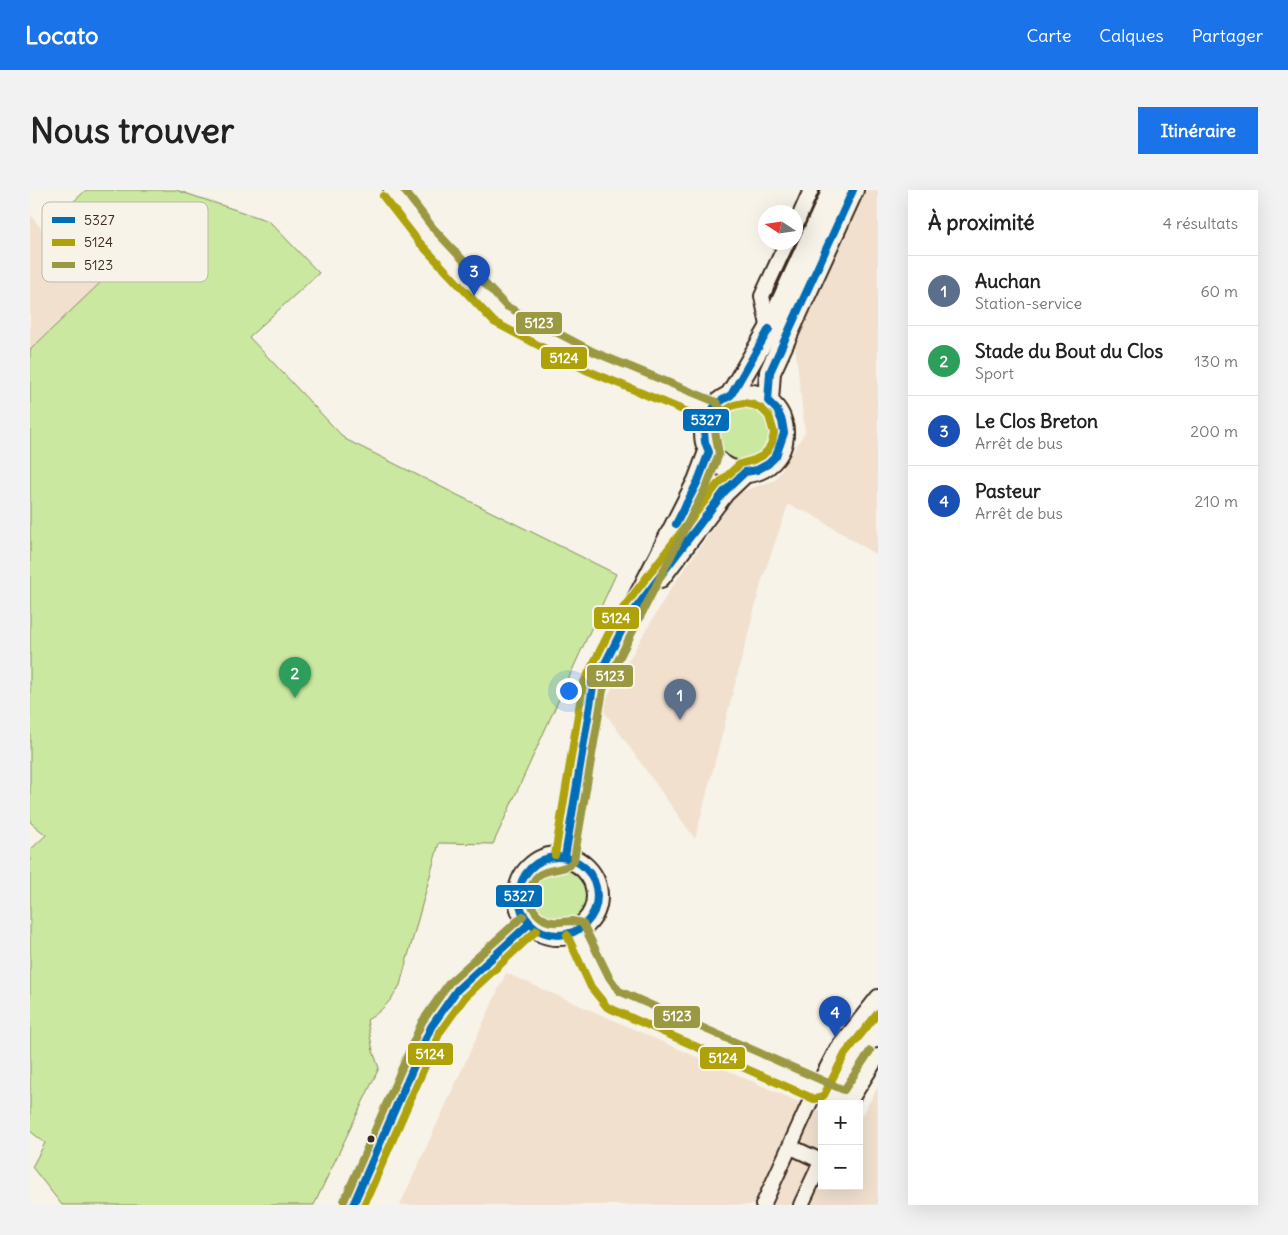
<!DOCTYPE html>
<html lang="fr">
<head>
<meta charset="utf-8">
<style>
	:root { --surface:#fff; --page:#f2f2f2; --text:#222; --muted:#767676; --line:#e0e0e0; --accent:#1a73e8 }
	body { margin:0; font-family:Delius,sans-serif; background:var(--page); color:var(--text) }
	.controls { position:absolute; right:15px; bottom:15px; display:grid; overflow:hidden; border-radius:0px; box-shadow:0 5px 20px #0002 }
	.controls button { width:45px; height:45px; display:grid; place-items:center; padding:0; border:0; border-bottom:1px solid var(--line); background:var(--surface); color:var(--text); font:25px sans-serif }
	.compass { position:absolute; left:728px; top:15px; width:45px; height:45px; border-radius:50%; background:var(--surface); box-shadow:0 5px 20px #0002; rotate:282deg }
	.you { position:absolute; left:538px; top:500px; width:18px; height:18px; margin:-12px; border:4px solid #fff; border-radius:50%; background:#1a73e8; box-shadow:0 0 0 8px #1a73e833 }
	.badge { display:grid; place-items:center; width:32px; height:32px; border-radius:50%; background:var(--accent); color:#fff; font-size:16px; font-weight:700 }
	.pin { position:absolute; translate:-50% -41px; filter:drop-shadow(0 1px 2px #0008) }
	.pin::after { content:''; position:absolute; top:26px; width:18px; height:15px; background:inherit; clip-path:polygon(0 0,100% 0,50% 100%) }
	.list { margin:0; padding:0; list-style:none }
	h2 { display:flex; justify-content:space-between; align-items:center; height:65px; margin:0; padding:0 20px; font-size:21px }
	h2 small { font-size:16px; font-weight:400; color:var(--muted) }
	.list li { display:grid; grid-template-columns:32px 1fr auto; gap:15px; align-items:center; box-sizing:border-box; height:70px; padding:0 20px; border-top:1px solid var(--line) }
	.list b { display:block; font-size:19px; white-space:nowrap }
	.list p { margin:0; font-size:16px; white-space:nowrap; color:var(--muted) }
	.list em { font-size:16px; font-style:normal; color:var(--muted) }
	.map { position:relative; flex:none; width:848px; height:1015px; overflow:hidden; border-radius:0px }
	header { display:flex; align-items:center; gap:30px; box-sizing:border-box; height:70px; padding:0 25px; background:var(--accent); color:#fff }
	header strong { font-size:24px }
	nav { display:flex; gap:28px; margin-inline-start:auto; font-size:18px }
	.intro { display:flex; align-items:center; justify-content:space-between; box-sizing:border-box; height:120px; padding:0 30px }
	h1 { margin:0; font-size:35px }
	.button { padding:12px 22px; border-radius:0px; background:var(--accent); color:#fff; font-size:18px; font-weight:700 }
	main { display:flex; gap:30px; padding:0 30px }
	aside { flex:1; background:var(--surface); border-radius:0px; box-shadow:0 5px 20px #0002 }
	.map>svg:first-child { display:block }
	.built { fill:#f1e0ce }
	.green { fill:#cae89f; stroke:#82895e }
	.lines { fill:none; stroke-linecap:round; stroke-linejoin:round }
	.street-casing { stroke:#3b2a1e; stroke-width:18 }
	.secondary-casing { stroke:#3b2a1e; stroke-width:24 }
	.street { stroke:#f7f3e8; stroke-width:14 }
	.secondary { stroke:#f7f3e8; stroke-width:20 }
	.bus-1-casing { stroke:#f7f3e8; stroke-width:11 }
	.bus-2-casing { stroke:#f7f3e8; stroke-width:11 }
	.bus-3-casing { stroke:#f7f3e8; stroke-width:11 }
	.bus-1 { stroke:#006db8; stroke-width:8 }
	.bus-2 { stroke:#aea208; stroke-width:8 }
	.bus-3 { stroke:#9b9842; stroke-width:8 }
	.bus-dot { fill:#3b2a1e; stroke:#f7f3e8; stroke-width:2 }
	.key { fill:#f7f3e8; stroke:#bfb7ab; stroke-width:1 }
	.key-label { font-size:14px; fill:#3b2a1e }
	.line-badge { stroke:#f7f3e8; stroke-width:2 }
	.badge-label { font-size:14px; text-anchor:middle; font-weight:bold; fill:#fff }
</style>
</head>
<body>
<header>
<strong>Locato</strong>
<nav><a>Carte</a><a>Calques</a><a>Partager</a></nav>
</header>
<div class="intro"><h1>Nous trouver</h1><a class="button">Itinéraire</a></div>
<main>
<div class="map">
<svg width="848" height="1015" viewBox="0 0 848 1015">
	<rect width="100%" height="100%" fill="#f7f3e8"/>
	<filter id="ink" filterUnits="userSpaceOnUse"><feTurbulence type="fractalNoise" baseFrequency=".02" numOctaves="2"/><feDisplacementMap in="SourceGraphic" scale="10" xChannelSelector="R" yChannelSelector="G"/><feConvolveMatrix kernelMatrix="1 2 1 2 8 2 1 2 1" color-interpolation-filters="sRGB"/></filter>
	<g filter="url(#ink)">
		<g class="built">
			<path d="M 832,0 L 848,0 L 848,366 L 781,324 L 758,315 L 732,390 L 665,649 L 571,517 L 641,398 L 708,303 L 745,290 L 775,242 L 764,146 Z"/>
			<path d="M 0,24 L 24,55 L 70,93 L 0,160 Z"/>
			<path d="M 476,783 L 792,922 L 792,996 L 829,996 L 829,930 L 848,897 L 848,1015 L 370,1015 Z"/>
		</g>
		<g class="green">
			<path d="M 56,0 L 146,0 L 239,31 L 289,83 L 219,147 L 315,249 L 586,384 L 463,654 L 409,653 L 370,795 C 363,809 350,823 337,830 L 343,861 L 349,878 L 284,1015 L 32,1015 L 2,977 L 15,953 L 0,941 L 0,660 L 16,645 L 0,632 L 0,160 L 70,93 L 24,55 L 13,40 Z"/>
			<circle cx="713" cy="244" r="30"/>
			<circle cx="527" cy="707" r="29"/>
		</g>
		<g class="lines">
			<g class="street-casing">
				<g id="street">
					<path d="M 361,0 L 395,44 L 470,124 L 560,171 L 681,221"/>
					<path d="M 766,34 L 781,0"/>
					<path d="M 739,140 L 732,106 L 757,52"/>
					<path d="M 546,741 L 570,792 L 583,809 L 818,913"/>
					<path d="M 818,914 L 848,866"/>
					<path d="M 761,957 L 791,971"/>
					<path d="M 733,1015 L 786,899 L 807,859 L 848,807"/>
					<path d="M 771,1015 L 792,970"/>
				</g>
			</g>
			<g class="secondary-casing">
				<g id="secondary">
					<circle cx="714" cy="243" r="39"/>
					<path d="M 701,205 L 739,140 L 803,0"/>
					<path d="M 738,211 L 740,182 L 823,0"/>
					<path d="M 630,387 L 694,302 L 715,282"/>
					<circle cx="528" cy="706" r="39"/>
					<path d="M 535,667 L 563,497 L 668,291 L 679,262"/>
					<path d="M 323,1015 L 401,837 L 427,800 L 500,733"/>
				</g>
			</g>
			<use href="#street" class="street"/>
			<use href="#secondary" class="secondary"/>
			<g class="bus-1-casing">
				<g id="bus-1">
					<path d="M 646,334 L 668,291 L 679,262 L 675,252 L 674,241 L 676,230 L 686,214 L 701,205 L 739,139"/>
					<circle cx="528" cy="706" r="39"/>
					<path d="M 535,667 L 563,497 L 597,430 L 694,302 L 715,282 L 727,280 L 738,274 L 746,266 L 754,243 L 752,231 L 747,220 L 738,211 L 740,182 L 823,0"/>
					<path d="M 323,1015 L 401,837 L 427,800 L 500,733"/>
				</g>
			</g>
			<g class="bus-2-casing">
				<g id="bus-2">
					<path d="M 353,6 L 388,51 L 464,132 L 556,180 L 677,230 L 686,230 L 693,222 L 704,215 L 714,213 L 724,215 L 732,219 L 739,226 L 744,243 L 742,252 L 738,260 L 732,266 L 724,270 L 710,274 L 687,295 L 588,425 L 553,494 L 525,665"/>
					<path d="M 537,745 L 561,797 L 577,817 L 784,909 L 790,908 L 794,905 L 815,864 L 848,823"/>
					<path d="M 334,1015 L 410,842 L 435,807 L 507,740"/>
				</g>
			</g>
			<g class="bus-3-casing">
				<g id="bus-3">
					<path d="M 374,0 L 403,38 L 476,116 L 564,162 L 686,212 L 691,219 L 685,241 L 689,264 L 677,295 L 573,500 L 544,670 C 534,687 502,670 500,705 C 500,714 504,723 512,728 C 525,738 541,726 553,734 L 579,787 L 589,801 L 814,900 L 840,861"/>
					<path d="M 314,1011 L 392,832 L 419,793 L 493,726"/>
				</g>
			</g>
			<use href="#bus-1" class="bus-1"/>
			<use href="#bus-2" class="bus-2"/>
			<use href="#bus-3" class="bus-3"/>
		</g>
	</g>
	<circle class="bus-dot" cx="341" cy="949" r="4.5"/>
	<rect x="12" y="12" width="166" height="80" rx="8" class="key"/>
	<rect x="22" y="27" width="23" height="6" fill="#006db8"/>
	<rect x="22" y="49" width="23" height="7" fill="#aea208"/>
	<rect x="22" y="72" width="23" height="6" fill="#9b9842"/>
	<g class="key-label">
		<text x="54" y="35">5327</text>
		<text x="54" y="57">5124</text>
		<text x="54" y="80">5123</text>
	</g>
	<g class="line-badge">
		<rect x="485" y="121" width="48" height="24" rx="5" fill="#9b9842"/>
		<rect x="510" y="156" width="48" height="24" rx="5" fill="#aea208"/>
		<rect x="652" y="218" width="48" height="24" rx="5" fill="#006db8"/>
		<rect x="563" y="416" width="47" height="24" rx="5" fill="#aea208"/>
		<rect x="556" y="474" width="48" height="24" rx="5" fill="#9b9842"/>
		<rect x="465" y="694" width="48" height="24" rx="5" fill="#006db8"/>
		<rect x="623" y="815" width="48" height="24" rx="5" fill="#9b9842"/>
		<rect x="377" y="852" width="47" height="24" rx="5" fill="#aea208"/>
		<rect x="669" y="856" width="47" height="24" rx="5" fill="#aea208"/>
	</g>
	<g class="badge-label">
		<text x="509" y="138">5123</text>
		<text x="534" y="173">5124</text>
		<text x="676" y="235">5327</text>
		<text x="586" y="433">5124</text>
		<text x="580" y="491">5123</text>
		<text x="489" y="711">5327</text>
		<text x="647" y="831">5123</text>
		<text x="400" y="869">5124</text>
		<text x="693" y="873">5124</text>
	</g>
</svg>
<div class="controls">
<button>+</button>
<button>−</button>
</div>
<svg class="compass" viewBox="-18 -18 36 36"><path d="M0-13l5 13h-10z" fill="#e53935"/><path d="M0 13l5-13h-10z" fill="#767676"/></svg>
<div class="you"></div>
<div class="pin badge" style="left:650px;top:530px;background:#5c6f8a">1</div>
<div class="pin badge" style="left:265px;top:508px;background:#2e9e5b">2</div>
<div class="pin badge" style="left:444px;top:106px;background:#1a4fb4">3</div>
<div class="pin badge" style="left:805px;top:847px;background:#1a4fb4">4</div>
</div>
<aside>
<h2>À proximité<small>4 résultats</small></h2>
<ul class="list">
<li><span class="badge" style="background:#5c6f8a">1</span><div><b>Auchan</b><p>Station-service</p></div><em>60 m</em></li>
<li><span class="badge" style="background:#2e9e5b">2</span><div><b>Stade du Bout du Clos</b><p>Sport</p></div><em>130 m</em></li>
<li><span class="badge" style="background:#1a4fb4">3</span><div><b>Le Clos Breton</b><p>Arrêt de bus</p></div><em>200 m</em></li>
<li><span class="badge" style="background:#1a4fb4">4</span><div><b>Pasteur</b><p>Arrêt de bus</p></div><em>210 m</em></li>
</ul>
</aside>
</main>
</body>
</html>
